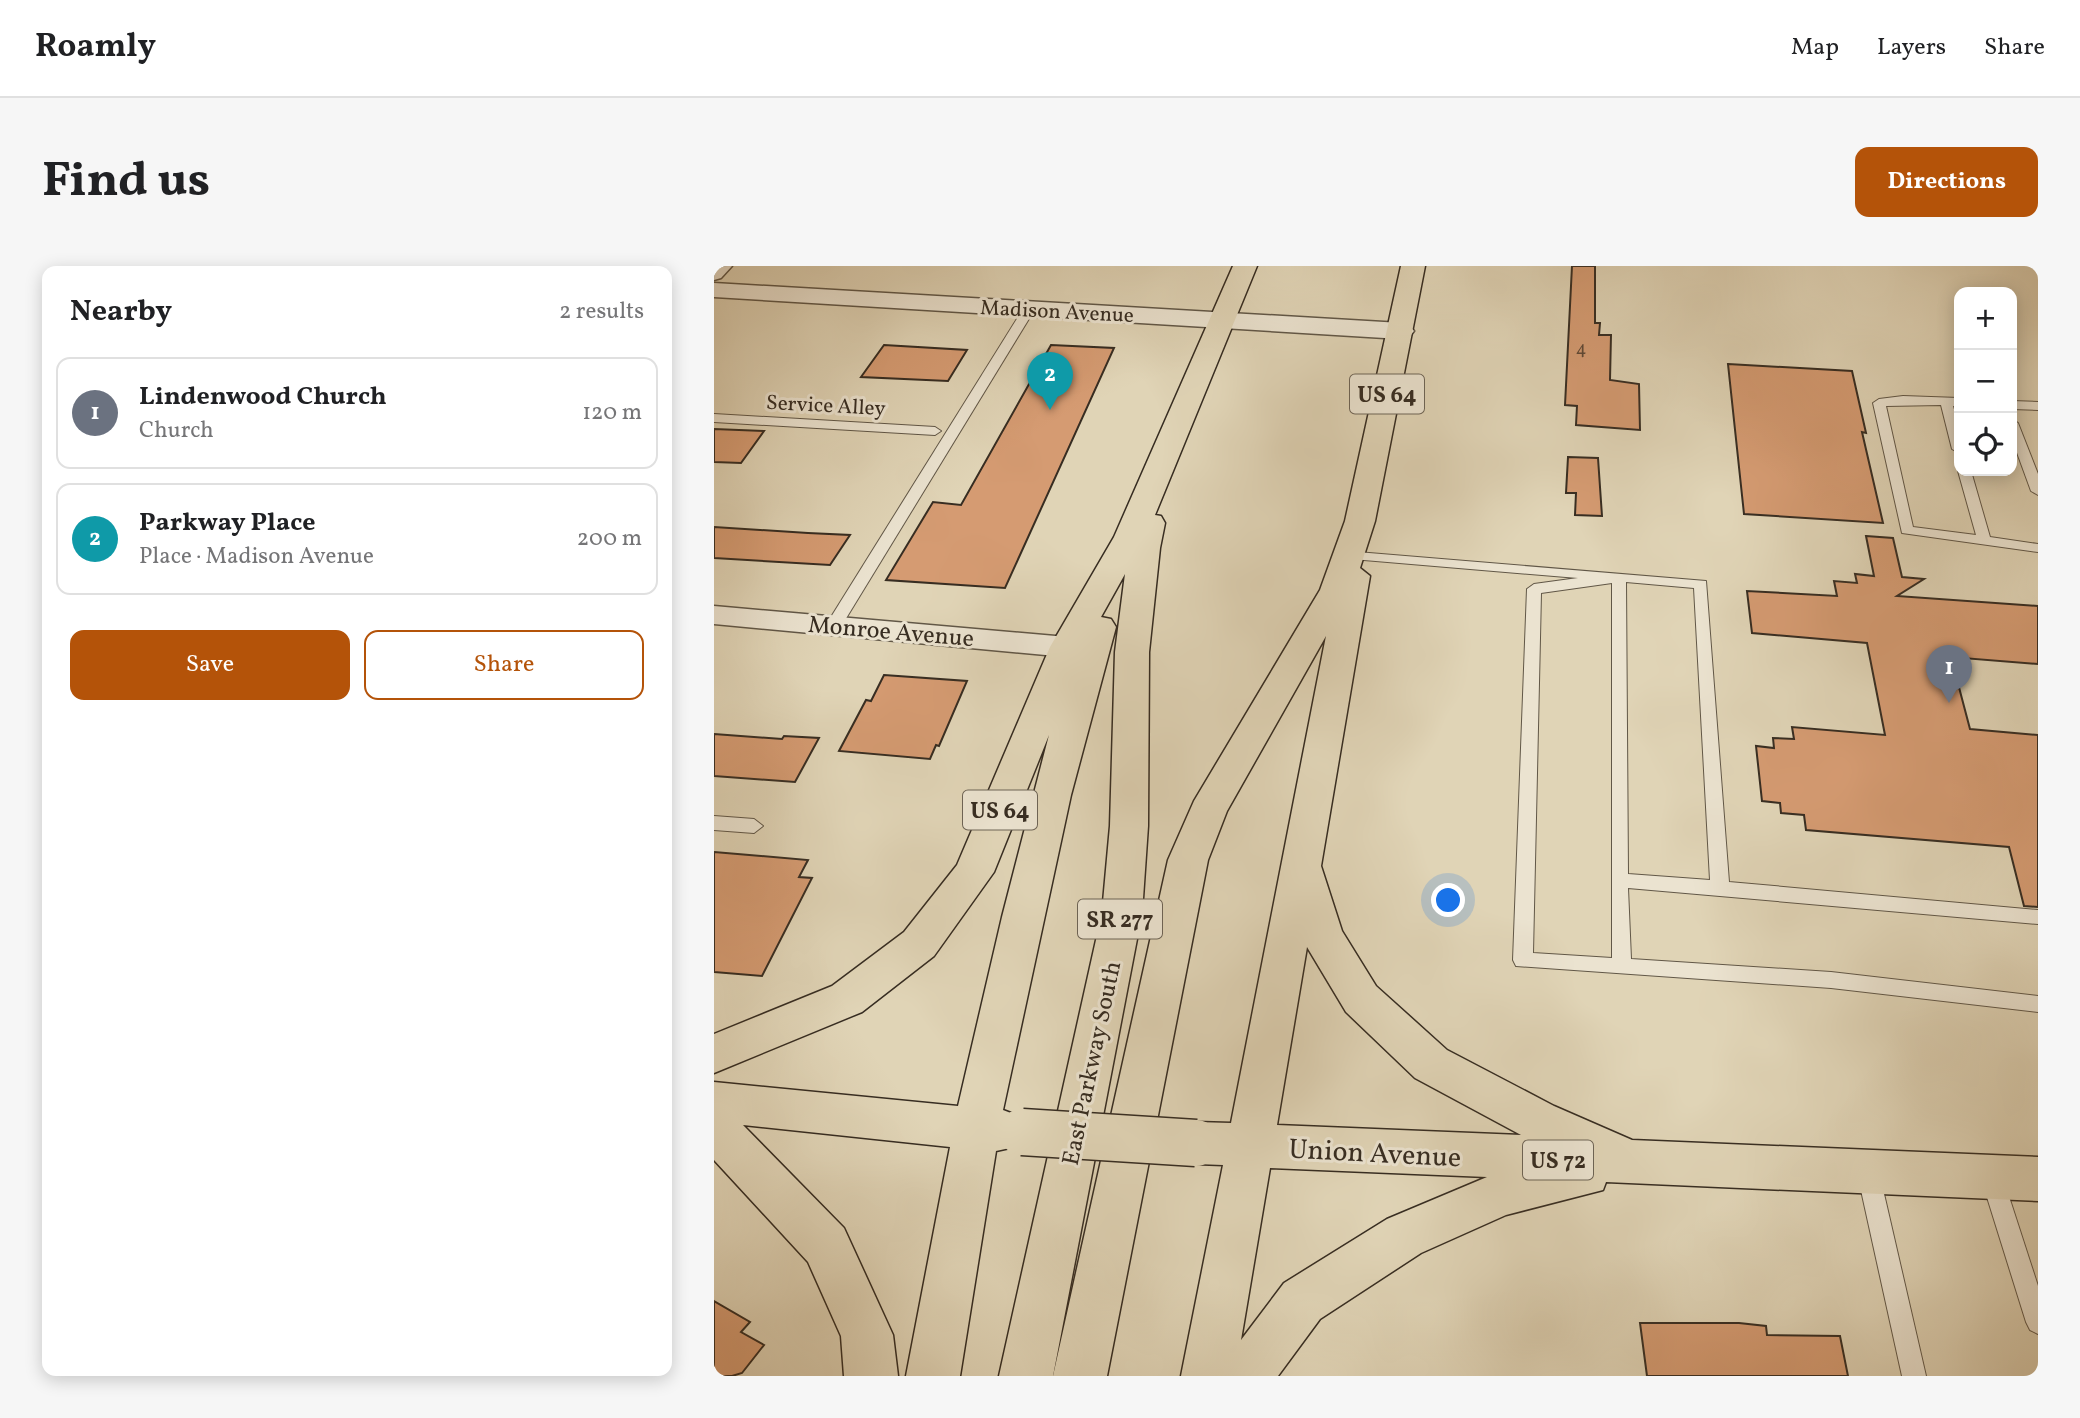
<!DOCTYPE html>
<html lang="en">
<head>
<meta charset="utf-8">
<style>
	:root { --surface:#fff; --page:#f6f6f6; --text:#202124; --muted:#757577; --line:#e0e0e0; --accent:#b45309 }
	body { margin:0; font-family:Vollkorn,serif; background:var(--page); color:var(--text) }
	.controls { position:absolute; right:21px; top:21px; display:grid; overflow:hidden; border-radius:14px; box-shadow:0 4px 18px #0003 }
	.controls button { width:63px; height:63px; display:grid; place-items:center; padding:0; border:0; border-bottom:2px solid var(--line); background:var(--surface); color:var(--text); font:35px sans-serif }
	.you { position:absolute; left:735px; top:635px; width:24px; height:24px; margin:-18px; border:5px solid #fff; border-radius:50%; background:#1a73e8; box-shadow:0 0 0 10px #1a73e833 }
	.badge { display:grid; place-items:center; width:46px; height:46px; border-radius:50%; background:var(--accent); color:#fff; font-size:23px; font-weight:700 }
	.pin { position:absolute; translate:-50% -58px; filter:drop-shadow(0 2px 4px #0008) }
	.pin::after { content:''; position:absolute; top:37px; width:24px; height:21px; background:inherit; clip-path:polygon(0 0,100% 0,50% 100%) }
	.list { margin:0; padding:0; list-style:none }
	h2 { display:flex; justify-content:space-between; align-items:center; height:91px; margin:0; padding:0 28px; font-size:30px }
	h2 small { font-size:23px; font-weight:400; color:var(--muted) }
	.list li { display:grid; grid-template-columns:46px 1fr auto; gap:21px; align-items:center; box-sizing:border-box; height:112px; margin:0 14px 14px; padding:0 14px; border:2px solid var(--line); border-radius:14px }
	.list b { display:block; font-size:26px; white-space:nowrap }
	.list p { margin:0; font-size:23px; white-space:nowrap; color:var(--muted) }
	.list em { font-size:23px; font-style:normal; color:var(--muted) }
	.actions { display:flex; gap:14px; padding:21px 28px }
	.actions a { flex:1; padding:16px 0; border:2px solid var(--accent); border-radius:14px; text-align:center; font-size:24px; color:var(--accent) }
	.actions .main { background:var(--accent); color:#fff }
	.icon { flex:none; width:38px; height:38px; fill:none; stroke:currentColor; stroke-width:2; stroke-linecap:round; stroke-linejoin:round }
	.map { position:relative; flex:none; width:1324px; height:1110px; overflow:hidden; border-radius:14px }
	header { display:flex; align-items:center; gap:42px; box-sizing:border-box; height:98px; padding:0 35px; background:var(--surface); border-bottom:2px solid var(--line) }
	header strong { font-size:33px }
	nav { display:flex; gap:38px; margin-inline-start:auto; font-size:24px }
	.intro { display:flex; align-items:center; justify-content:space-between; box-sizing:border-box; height:168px; padding:0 42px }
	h1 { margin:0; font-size:49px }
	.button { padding:18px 32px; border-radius:14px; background:var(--accent); color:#fff; font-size:24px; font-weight:700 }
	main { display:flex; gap:42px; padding:0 42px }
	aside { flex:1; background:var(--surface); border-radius:14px; box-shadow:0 4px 18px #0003 }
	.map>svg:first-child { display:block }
	.building { fill:#d59b72; stroke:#372d22; stroke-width:2 }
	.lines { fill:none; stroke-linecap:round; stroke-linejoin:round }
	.service-casing { stroke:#615747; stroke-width:2 }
	.minor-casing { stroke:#615747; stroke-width:3 }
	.tertiary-casing { stroke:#615747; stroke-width:3 }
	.primary-casing { stroke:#372d22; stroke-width:3 }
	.service { fill:#ebe3d0; fill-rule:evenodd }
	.minor { fill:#ebe3d0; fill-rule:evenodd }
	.tertiary { fill:#ebe3d0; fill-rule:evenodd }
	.primary { fill:#e0d4b6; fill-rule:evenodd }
	.primary-bridge-casing { stroke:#372d22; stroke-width:49; stroke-linecap:butt }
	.primary-bridge { stroke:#e0d4b6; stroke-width:46 }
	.labels { text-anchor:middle; stroke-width:6; stroke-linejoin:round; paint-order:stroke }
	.far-number-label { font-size:18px; fill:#5e4836 }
	.far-street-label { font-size:21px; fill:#372d22; stroke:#ebe3d0 }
	.shield { fill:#ebe3d0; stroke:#6d6456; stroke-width:2 }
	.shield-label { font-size:23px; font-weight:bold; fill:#372d22 }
	.street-label { font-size:24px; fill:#372d22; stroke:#ebe3d0 }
	.near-street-label { font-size:28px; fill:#372d22; stroke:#ebe3d0 }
</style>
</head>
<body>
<header>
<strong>Roamly</strong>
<nav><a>Map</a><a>Layers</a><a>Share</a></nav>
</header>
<div class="intro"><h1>Find us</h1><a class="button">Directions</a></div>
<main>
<aside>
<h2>Nearby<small>2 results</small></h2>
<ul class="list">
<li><span class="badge" style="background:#6b7280">1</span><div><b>Lindenwood Church</b><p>Church</p></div><em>120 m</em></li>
<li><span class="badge" style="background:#0f9aa8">2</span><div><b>Parkway Place</b><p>Place · Madison Avenue</p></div><em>200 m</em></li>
</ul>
<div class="actions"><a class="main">Save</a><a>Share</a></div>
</aside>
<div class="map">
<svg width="1324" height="1110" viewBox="0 0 1324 1110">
	<rect width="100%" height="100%" fill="#e0d4b6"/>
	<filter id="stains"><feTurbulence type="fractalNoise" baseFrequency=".00286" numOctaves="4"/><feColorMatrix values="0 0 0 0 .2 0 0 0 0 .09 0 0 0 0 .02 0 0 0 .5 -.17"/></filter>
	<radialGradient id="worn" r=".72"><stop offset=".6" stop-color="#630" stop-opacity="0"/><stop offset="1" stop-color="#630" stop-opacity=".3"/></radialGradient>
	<g class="building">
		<path d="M 858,0 L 881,0 L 881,57 L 886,57 L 885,69 L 897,69 L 896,114 L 925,118 L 926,164 L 862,159 L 863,140 L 851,139 Z"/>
		<path d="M 170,79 L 253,84 L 234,115 L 147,111 Z"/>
		<path d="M 337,79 L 400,82 L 291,322 L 172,314 L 219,236 L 247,239 Z"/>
		<path d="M 1014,98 L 1138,105 L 1152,167 L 1148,166 L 1169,257 L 1030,248 Z"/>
		<path d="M 0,163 L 50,165 L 27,197 L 0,196 Z"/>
		<path d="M 854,191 L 884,192 L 888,250 L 861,249 L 862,227 L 852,227 Z"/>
		<path d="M 0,261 L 94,267 L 136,269 L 116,299 L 0,292 Z"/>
		<path d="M 1152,270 L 1179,272 L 1188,311 L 1210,313 L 1183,330 L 1324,340 L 1324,398 L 1237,391 L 1256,463 L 1324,469 L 1324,641 L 1310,640 L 1295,581 L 1092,564 L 1090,549 L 1067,547 L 1066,537 L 1048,535 L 1042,480 L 1060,482 L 1059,472 L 1080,473 L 1078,461 L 1171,469 L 1153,377 L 1038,367 L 1033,325 L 1123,330 L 1120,315 L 1143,317 L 1141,308 L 1160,310 Z"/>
		<path d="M 170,409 L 253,415 L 225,480 L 222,479 L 216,493 L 125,485 L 152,434 L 157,435 Z"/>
		<path d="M 0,468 L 68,473 L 70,470 L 105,472 L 81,516 L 0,510 Z"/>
		<path d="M 0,586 L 94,594 L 85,611 L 98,612 L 48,710 L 0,706 Z"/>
		<path d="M 0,1035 L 36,1056 L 27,1066 L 50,1079 L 28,1107 L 18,1110 L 0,1110 Z"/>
		<path d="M 926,1057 L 1025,1057 L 1052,1060 L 1053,1069 L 1126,1070 L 1134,1110 L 933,1110 Z"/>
	</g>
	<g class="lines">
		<g class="service-casing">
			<g id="service">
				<path d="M 315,40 L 321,43 L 128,359 L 125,362 L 115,362 L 112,359 L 309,43 Z"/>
				<path d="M 1189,130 L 1245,132 L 1245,140 L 1239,140 L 1245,161 L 1245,187 L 1238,183 L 1227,139 L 1172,140 L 1199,261 L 1262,269 L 1244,205 L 1257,205 L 1276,271 L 1324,278 L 1324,286 L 1188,267 L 1159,137 L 1165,133 Z"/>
				<path d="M 1298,135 L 1324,136 L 1324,144 L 1298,143 Z"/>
				<path d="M 0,148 L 221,161 L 227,165 L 221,169 L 0,156 Z"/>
				<path d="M 1298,153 L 1304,157 L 1324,208 L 1324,229 L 1317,225 L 1298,173 Z"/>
				<path d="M 643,286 L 992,315 L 1015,616 L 1324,644 L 1324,658 L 914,622 L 917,693 L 1117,706 L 1324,730 L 1324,746 L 1117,722 L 802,700 L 799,694 L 813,323 L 820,318 L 864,312 L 638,293 L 636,290 ZM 912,316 L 980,322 L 996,614 L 914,608 ZM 898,317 L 898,692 L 819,687 L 827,327 Z"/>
				<path d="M 0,550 L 40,553 L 49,560 L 40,567 L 0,564 Z"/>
				<path d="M 1154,896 L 1162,899 L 1165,906 L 1212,1110 L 1188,1110 L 1143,906 L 1146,899 Z"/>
				<path d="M 1278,902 L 1286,905 L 1289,912 L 1324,1020 L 1324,1068 L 1316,1064 L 1312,1056 L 1267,912 L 1270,905 Z"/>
			</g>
		</g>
		<g class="minor-casing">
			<g id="minor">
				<path d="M 0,0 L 18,0 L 7,12 L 0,14 Z"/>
				<path d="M 0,340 L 353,371 L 363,374 L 368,381 L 363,388 L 353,391 L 0,358 Z"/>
			</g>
		</g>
		<g class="tertiary-casing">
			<path id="tertiary" d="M 0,17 L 687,57 L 696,60 L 700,65 L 696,70 L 687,73 L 0,31 Z"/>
		</g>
		<g class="primary-casing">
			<g id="primary">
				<path d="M 519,0 L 543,0 L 441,249 L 447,250 L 451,257 L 446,282 L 435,386 L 434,560 L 428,647 L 339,1110 L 285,1110 L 388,647 L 396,560 L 401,386 L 411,308 L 387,351 L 397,353 L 402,361 L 357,529 L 289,844 L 305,850 L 312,865 L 305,880 L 282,885 L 246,1110 L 192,1110 L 236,881 L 29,859 L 130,962 L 179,1069 L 184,1110 L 130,1110 L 127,1070 L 94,996 L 0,894 L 0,816 L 244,840 L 288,651 L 335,469 L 280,606 L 220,690 L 148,746 L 0,807 L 0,768 L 118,720 L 190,666 L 243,599 L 336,381 L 400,271 Z"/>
				<path d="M 687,0 L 711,0 L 661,255 L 646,302 L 656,310 L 607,600 L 628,665 L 662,720 L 733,784 L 840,840 L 918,874 L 1324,891 L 1324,935 L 892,916 L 889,924 L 792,949 L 707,987 L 606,1053 L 564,1110 L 467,1110 L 509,899 L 482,898 L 465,892 L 459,877 L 465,862 L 482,856 L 517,857 L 612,370 L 513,545 L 494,594 L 393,1110 L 339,1110 L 454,594 L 480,535 L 606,324 L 631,255 ZM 593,681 L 632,746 L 701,812 L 807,869 L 563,859 ZM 556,902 L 773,911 L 673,953 L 570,1017 L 527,1074 Z"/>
			</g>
		</g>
		<use href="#service" class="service"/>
		<use href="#minor" class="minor"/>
		<use href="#tertiary" class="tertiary"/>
		<use href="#primary" class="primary"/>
		<g class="primary-bridge-casing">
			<path id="primary-bridge" d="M 308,866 L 482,877"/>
		</g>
		<use href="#primary-bridge" class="primary-bridge"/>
	</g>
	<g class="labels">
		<g class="far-number-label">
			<text x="867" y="88">4</text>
		</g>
		<g class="far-street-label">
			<text transform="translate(343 45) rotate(3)" y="7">Madison Avenue</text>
			<text transform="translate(112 139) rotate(3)" y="7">Service Alley</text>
		</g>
		<g class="shield">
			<rect x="636" y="108.5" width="74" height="39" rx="5"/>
			<rect x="249" y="524.5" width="74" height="39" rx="5"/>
			<rect x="364" y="633.5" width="84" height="39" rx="5"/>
			<rect x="809" y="874.5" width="70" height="39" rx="5"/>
		</g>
		<g class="shield-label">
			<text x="673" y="136">US 64</text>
			<text x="286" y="552">US 64</text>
			<text x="406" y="661">SR 277</text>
			<text x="844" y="902">US 72</text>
		</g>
		<g class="street-label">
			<text transform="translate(177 365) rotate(5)" y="8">Monroe Avenue</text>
			<text transform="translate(377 797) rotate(-78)" y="8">East Parkway South</text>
		</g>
		<g class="near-street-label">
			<text transform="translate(661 886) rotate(3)" y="10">Union Avenue</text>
		</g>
	</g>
	<rect width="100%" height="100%" filter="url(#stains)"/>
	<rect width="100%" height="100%" fill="url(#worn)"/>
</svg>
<div class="controls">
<button>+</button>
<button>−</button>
<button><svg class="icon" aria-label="locate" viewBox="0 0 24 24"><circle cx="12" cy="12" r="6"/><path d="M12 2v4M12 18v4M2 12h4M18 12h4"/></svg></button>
</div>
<div class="you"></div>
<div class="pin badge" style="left:1235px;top:437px;background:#6b7280">1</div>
<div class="pin badge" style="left:336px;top:144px;background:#0f9aa8">2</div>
</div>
</main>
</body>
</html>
